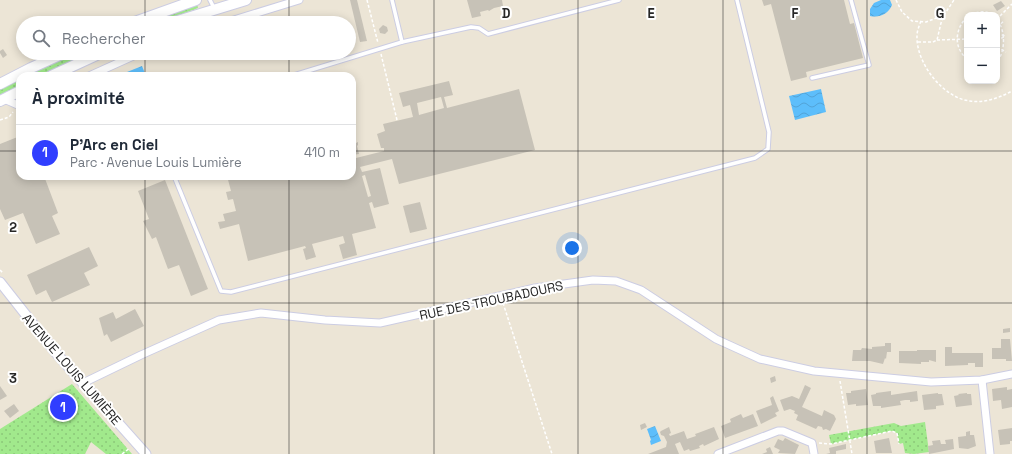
<!DOCTYPE html>
<html lang="fr">
<head>
<meta charset="utf-8">
<style>
	:root { --surface:#fff; --page:#f6f6f7; --text:#1f2937; --muted:#747a83; --line:#e0e1e3; --accent:#303eff }
	body { margin:0; font-family:"Space Grotesk",sans-serif; background:var(--page); color:var(--text) }
	.controls { position:absolute; right:12px; top:12px; display:grid; overflow:hidden; border-radius:8px; box-shadow:0 2px 10px #0003 }
	.controls button { width:36px; height:36px; display:grid; place-items:center; padding:0; border:0; border-bottom:1px solid var(--line); background:var(--surface); color:var(--text); font:20px sans-serif }
	.you { position:absolute; left:572px; top:248px; width:14px; height:14px; margin:-10px; border:3px solid #fff; border-radius:50%; background:#1a73e8; box-shadow:0 0 0 6px #1a73e833 }
	.badge { display:grid; place-items:center; width:26px; height:26px; border-radius:50%; background:var(--accent); color:#fff; font-size:13px; font-weight:700 }
	.pin { position:absolute; translate:-50% -50%; border:2px solid #fff; box-shadow:0 1px 4px #0006 }
	.list { margin:0; padding:0; list-style:none }
	h2 { display:flex; justify-content:space-between; align-items:center; height:52px; margin:0; padding:0 16px; font-size:17px }
	h2 small { font-size:13px; font-weight:400; color:var(--muted) }
	.list li { display:grid; grid-template-columns:26px 1fr auto; gap:12px; align-items:center; box-sizing:border-box; height:56px; padding:0 16px; border-top:1px solid var(--line) }
	.list b { display:block; font-size:15px; white-space:nowrap }
	.list p { margin:0; font-size:13px; white-space:nowrap; color:var(--muted) }
	.list em { font-size:13px; font-style:normal; color:var(--muted) }
	.icon { flex:none; width:22px; height:22px; fill:none; stroke:currentColor; stroke-width:2; stroke-linecap:round; stroke-linejoin:round }
	.map { position:relative; flex:none; width:1012px; height:454px; overflow:hidden }
	.search { position:absolute; background:var(--surface); box-shadow:0 2px 10px #0003; left:16px; top:16px; width:340px; height:44px; display:flex; align-items:center; gap:10px; box-sizing:border-box; padding:0 14px; border-radius:22px; color:var(--muted); font-size:15px }
	.panel { position:absolute; background:var(--surface); box-shadow:0 2px 10px #0003; left:16px; top:72px; width:340px; height:108px; border-radius:12px }
	.map>svg:first-child { display:block }
	.grass { fill:url(#grass-dots) }
	.water { fill:url(#water-waves) }
	.building { fill:#c7c2b7; fill-rule:evenodd }
	.lines { fill:none; stroke-linecap:round; stroke-linejoin:round }
	.service-casing { stroke:#cccde3; stroke-width:5.5 }
	.minor-casing { stroke:#cccde3; stroke-width:9 }
	.tertiary-casing { stroke:#cccde3; stroke-width:11 }
	.secondary-casing { stroke:#cccde3; stroke-width:12 }
	.path { stroke:#fff; stroke-width:1.5; stroke-dasharray:3 2; stroke-linecap:butt }
	.service { stroke:#fff; stroke-width:3.5 }
	.minor { stroke:#fff; stroke-width:7 }
	.tertiary { stroke:#fff; stroke-width:9 }
	.secondary { stroke:#fff; stroke-width:10 }
	.grid { fill:none; stroke:#272727; stroke-width:1; stroke-opacity:0.55 }
	.labels { text-anchor:middle; stroke-width:4; stroke-linejoin:round; paint-order:stroke }
	.street-label { font-size:13px; fill:#272727; stroke:#fff }
	.grid-label { font-size:13px; text-anchor:middle; font-weight:bold; fill:#272727; stroke:#fff; stroke-width:4; stroke-linejoin:round; paint-order:stroke }
</style>
</head>
<body>
<div class="map">
<svg width="1012" height="454" viewBox="0 0 1012 454">
	<defs>
		<pattern id="grass-dots" width="8" height="8" patternUnits="userSpaceOnUse"><rect width="8" height="8" fill="#a1e98c"/><path d="M2 2h.1M6 6h.1" fill="none" stroke="#8bc879" stroke-width="1.8" stroke-linecap="round"/></pattern>
		<pattern id="water-waves" width="16" height="10" patternUnits="userSpaceOnUse"><rect width="16" height="10" fill="#5dbefb"/><path d="M0 5q4-4 8 0t8 0" fill="none" stroke="#51a3d7"/></pattern>
	</defs>
	<rect width="100%" height="100%" fill="#ece5d6"/>
	<g class="grass">
		<path d="M 193,5 L 197,5 L 198,8 L 158,23 L 140,23 Z"/>
		<path d="M 69,53 L 86,53 L 42,76 L 21,76 Z"/>
		<path d="M 20,76 L 20,87 L 0,97 L 0,88 Z"/>
		<path d="M 72,384 L 132,454 L 106,454 L 91,442 L 85,454 L 0,454 L 0,429 Z"/>
		<path d="M 925,422 L 929,452 L 914,454 L 905,453 L 903,443 L 899,444 L 897,433 L 892,431 L 831,444 L 829,435 L 894,423 L 901,426 Z"/>
	</g>
	<g class="water">
		<path d="M 881,0 L 890,0 L 892,5 C 888,14 880,18 870,16 L 870,9 L 874,3 Z"/>
		<path d="M 142,66 L 146,76 L 117,76 Z"/>
		<path d="M 821,89 L 826,112 L 795,120 L 789,96 Z"/>
		<path d="M 655,426 L 661,441 L 651,445 L 650,441 L 651,440 L 647,429 Z"/>
	</g>
	<g class="building">
		<path d="M 350,0 L 357,0 L 367,41 L 360,42 Z"/>
		<path d="M 467,0 L 502,0 L 503,6 L 494,8 L 489,11 L 488,10 L 480,12 L 481,16 L 472,18 Z"/>
		<path d="M 762,0 L 844,0 L 850,24 L 854,23 L 863,58 L 806,72 L 807,77 L 791,81 L 771,4 L 764,6 Z"/>
		<path d="M 1001,1 L 1005,6 L 997,11 L 993,5 Z"/>
		<path d="M 383,25 L 387,27 L 388,31 L 385,34 L 380,33 L 379,29 Z"/>
		<path d="M 3,49 L 7,55 L 3,58 L 0,53 L 0,51 Z"/>
		<path d="M 449,81 L 453,95 L 444,97 L 447,108 L 519,89 L 535,150 L 399,184 L 392,159 L 360,167 L 362,172 L 380,168 L 389,204 L 374,208 L 372,202 L 369,203 L 376,228 L 352,234 L 357,255 L 343,259 L 339,245 L 345,243 L 343,236 L 312,244 L 316,257 L 306,260 L 303,249 L 306,248 L 305,246 L 248,261 L 239,224 L 220,229 L 218,222 L 225,221 L 223,214 L 236,211 L 233,199 L 228,200 L 226,192 L 231,191 L 227,176 L 352,176 L 352,159 L 384,151 L 384,148 L 381,148 L 377,134 L 385,131 L 383,124 L 413,117 L 410,105 L 403,107 L 399,93 ZM 441,97 L 444,108 L 419,115 L 417,103 ZM 365,175 L 371,196 L 368,197 L 362,176 Z"/>
		<path d="M 354,135 L 356,143 L 358,142 L 358,145 L 357,146 L 359,154 L 352,155 L 352,136 Z"/>
		<path d="M 20,136 L 20,176 L 44,176 L 58,213 L 52,216 L 60,234 L 36,244 L 23,213 L 5,220 L 0,209 L 0,144 Z"/>
		<path d="M 165,180 L 208,289 L 191,296 L 179,265 L 168,269 L 156,237 L 152,239 L 143,221 L 149,219 L 138,191 Z"/>
		<path d="M 420,202 L 427,229 L 410,233 L 403,206 Z"/>
		<path d="M 89,247 L 98,266 L 84,273 L 90,285 L 52,302 L 46,290 L 36,295 L 27,275 Z"/>
		<path d="M 135,309 L 144,326 L 111,342 L 107,334 L 104,336 L 99,318 L 113,312 L 116,319 Z"/>
		<path d="M 1010,328 L 1010,332 L 1003,333 L 1003,329 Z"/>
		<path d="M 1001,339 L 1010,339 L 1012,361 L 1006,361 L 1006,359 L 992,359 L 992,348 L 1001,348 Z"/>
		<path d="M 885,343 L 891,343 L 891,352 L 887,352 L 886,359 L 885,358 L 883,364 L 870,361 L 852,361 L 853,350 L 861,350 L 862,348 L 872,349 L 872,347 L 885,346 Z"/>
		<path d="M 945,347 L 952,347 L 952,353 L 983,353 L 983,367 L 975,367 L 975,363 L 968,363 L 968,365 L 945,366 Z"/>
		<path d="M 917,350 L 936,350 L 936,362 L 929,360 L 929,362 L 921,362 L 921,364 L 899,363 L 899,351 L 917,351 Z"/>
		<path d="M 775,376 L 776,381 L 771,383 L 770,378 Z"/>
		<path d="M 805,385 L 811,388 L 802,407 L 822,416 L 824,410 L 834,415 L 836,419 L 830,431 L 826,429 L 823,430 L 822,427 L 818,426 L 816,429 L 796,420 L 798,415 L 794,413 L 795,411 L 790,409 L 784,411 L 780,400 L 792,396 L 799,399 Z"/>
		<path d="M 0,386 L 7,396 L 0,400 Z"/>
		<path d="M 1007,387 L 1007,390 L 1012,389 L 1012,407 L 1002,409 L 1001,400 L 993,401 L 992,389 Z"/>
		<path d="M 866,389 L 868,405 L 856,406 L 856,404 L 848,405 L 846,393 L 851,393 L 851,391 Z"/>
		<path d="M 891,391 L 891,395 L 917,391 L 918,401 L 910,402 L 910,400 L 905,400 L 900,401 L 901,405 L 881,408 L 881,406 L 873,406 L 871,395 L 876,394 L 876,393 Z"/>
		<path d="M 938,393 L 938,394 L 942,394 L 944,405 L 936,406 L 936,409 L 924,410 L 922,395 Z"/>
		<path d="M 967,393 L 967,394 L 971,394 L 972,405 L 956,407 L 954,396 L 959,395 L 958,394 Z"/>
		<path d="M 773,396 L 779,411 L 775,413 L 777,416 L 761,424 L 756,411 L 772,405 L 770,398 Z"/>
		<path d="M 14,404 L 19,411 L 10,418 L 4,411 Z"/>
		<path d="M 741,414 L 743,418 L 753,414 L 758,426 L 725,438 L 721,426 L 731,422 L 730,419 Z"/>
		<path d="M 645,423 L 647,427 L 641,430 L 640,425 Z"/>
		<path d="M 669,427 L 671,433 L 669,434 L 670,436 L 684,431 L 687,439 L 696,436 L 695,434 L 698,433 L 714,427 L 719,439 L 704,446 L 703,444 L 699,446 L 700,448 L 690,451 L 689,449 L 684,451 L 680,442 L 675,444 L 679,454 L 648,454 L 666,447 L 667,442 L 664,436 L 661,435 L 660,432 L 661,431 Z"/>
		<path d="M 1012,428 L 1012,441 L 1010,441 L 1010,444 L 1000,445 L 998,430 Z"/>
		<path d="M 970,431 L 970,435 L 974,435 L 976,446 L 968,449 L 959,448 L 958,437 L 966,436 L 966,432 Z"/>
		<path d="M 785,438 L 799,445 L 795,454 L 778,453 L 780,450 L 774,447 L 778,439 L 783,441 Z"/>
		<path d="M 889,438 L 892,453 L 876,453 L 874,441 Z"/>
		<path d="M 953,439 L 954,449 L 929,454 L 928,446 L 933,445 L 932,441 L 940,440 L 941,444 L 946,444 L 945,440 Z"/>
		<path d="M 846,444 L 846,449 L 836,451 L 836,454 L 826,454 L 830,453 L 829,448 Z"/>
		<path d="M 770,447 L 773,454 L 762,454 L 767,452 L 766,449 Z"/>
	</g>
	<g class="lines">
		<g class="service-casing">
			<g id="service">
				<path d="M 210,0 L 214,8"/>
				<path d="M 392,0 L 402,42"/>
				<path d="M 291,76 L 402,42 L 471,27 L 479,28 L 488,34 L 619,0"/>
				<path d="M 812,78 L 869,65 L 851,0"/>
				<path d="M 174,176 L 221,291 L 231,292 L 755,158 L 768,149 L 769,132 L 737,0"/>
			</g>
		</g>
		<g class="minor-casing">
			<g id="minor">
				<path d="M 224,23 L 299,0"/>
				<path d="M 89,76 L 140,53"/>
				<path d="M 4,99 L 20,106"/>
				<path d="M 982,380 L 990,454"/>
				<path d="M 83,383 L 141,355 L 219,320 L 261,313 L 325,320 L 380,323 L 535,288 L 593,280 L 616,281 L 641,290 L 716,339 L 760,359 L 814,371 L 931,382 L 982,380 L 1012,374"/>
				<path d="M 718,454 L 778,431 L 783,431 L 812,443 L 814,454"/>
			</g>
		</g>
		<g class="tertiary-casing">
			<path id="tertiary" d="M 0,282 L 56,353 L 146,454"/>
		</g>
		<g class="secondary-casing">
			<g id="secondary">
				<path d="M 132,23 L 196,0"/>
				<path d="M 171,23 L 246,0"/>
				<path d="M 51,76 L 101,53"/>
				<path d="M 0,84 L 31,68 L 64,53"/>
				<path d="M 0,101 L 20,91"/>
			</g>
		</g>
		<g class="path">
			<path d="M 367,0 L 378,43"/>
			<path d="M 896,0 L 902,12 L 912,21 L 926,22 L 944,15 L 954,0"/>
			<path d="M 971,15 C 1000,0 1012,42 997,62"/>
			<path d="M 1000,16 L 1012,4"/>
			<path d="M 967,17 C 955,29 953,47 967,59"/>
			<path d="M 921,21 C 919,26 917,31 917,36 C 916,63 943,98 970,101 C 985,103 999,98 1012,91"/>
			<path d="M 967,26 L 965,26 L 967,30"/>
			<path d="M 997,27 L 1004,21"/>
			<path d="M 997,33 L 1005,36 L 997,41"/>
			<path d="M 937,40 L 967,39"/>
			<path d="M 918,42 L 933,42 L 937,40 L 941,23 L 944,15"/>
			<path d="M 997,47 L 1006,52"/>
			<path d="M 967,51 L 967,52"/>
			<path d="M 381,54 L 397,120"/>
			<path d="M 0,120 L 9,117 L 13,112"/>
			<path d="M 0,270 L 3,273"/>
			<path d="M 503,303 L 552,454"/>
			<path d="M 840,381 L 852,454"/>
			<path d="M 819,443 L 831,444 L 892,431 L 897,433 L 899,444"/>
			<path d="M 122,454 L 130,448"/>
		</g>
		<use href="#service" class="service"/>
		<use href="#minor" class="minor"/>
		<use href="#tertiary" class="tertiary"/>
		<use href="#secondary" class="secondary"/>
	</g>
	<path class="grid" d="M 145,0 L 145,23M 289,0 L 289,23M 434,0 L 434,454M 578,0 L 578,454M 723,0 L 723,454M 867,0 L 867,454M 145,53 L 145,76M 289,53 L 289,76M 0,151 L 20,151M 352,151 L 1012,151M 145,176 L 145,454M 289,176 L 289,454M 0,303 L 1012,303"/>
	<g class="labels">
		<g class="street-label">
			<text transform="translate(491 300) rotate(-12)" y="5">RUE DES TROUBADOURS</text>
			<text transform="translate(72 369) rotate(49)" y="5">AVENUE LOUIS LUMIÈRE</text>
		</g>
	</g>
	<g class="grid-label">
		<text x="506" y="18">D</text>
		<text x="651" y="18">E</text>
		<text x="795" y="18">F</text>
		<text x="940" y="18">G</text>
		<text x="13" y="232">2</text>
		<text x="13" y="383">3</text>
	</g>
</svg>
<div class="controls">
<button>+</button>
<button>−</button>
</div>
<div class="you"></div>
<div class="pin badge" style="left:63px;top:407px">1</div>
<div class="search"><svg class="icon" aria-label="search" viewBox="0 0 24 24"><circle cx="10" cy="10" r="6"/><path d="M15 15l6 6"/></svg>Rechercher</div>
<section class="panel">
<h2>À proximité<small></small></h2>
<ul class="list">
<li><span class="badge">1</span><div><b>P'Arc en Ciel</b><p>Parc · Avenue Louis Lumière</p></div><em>410 m</em></li>
</ul>
</section>
</div>
</body>
</html>
